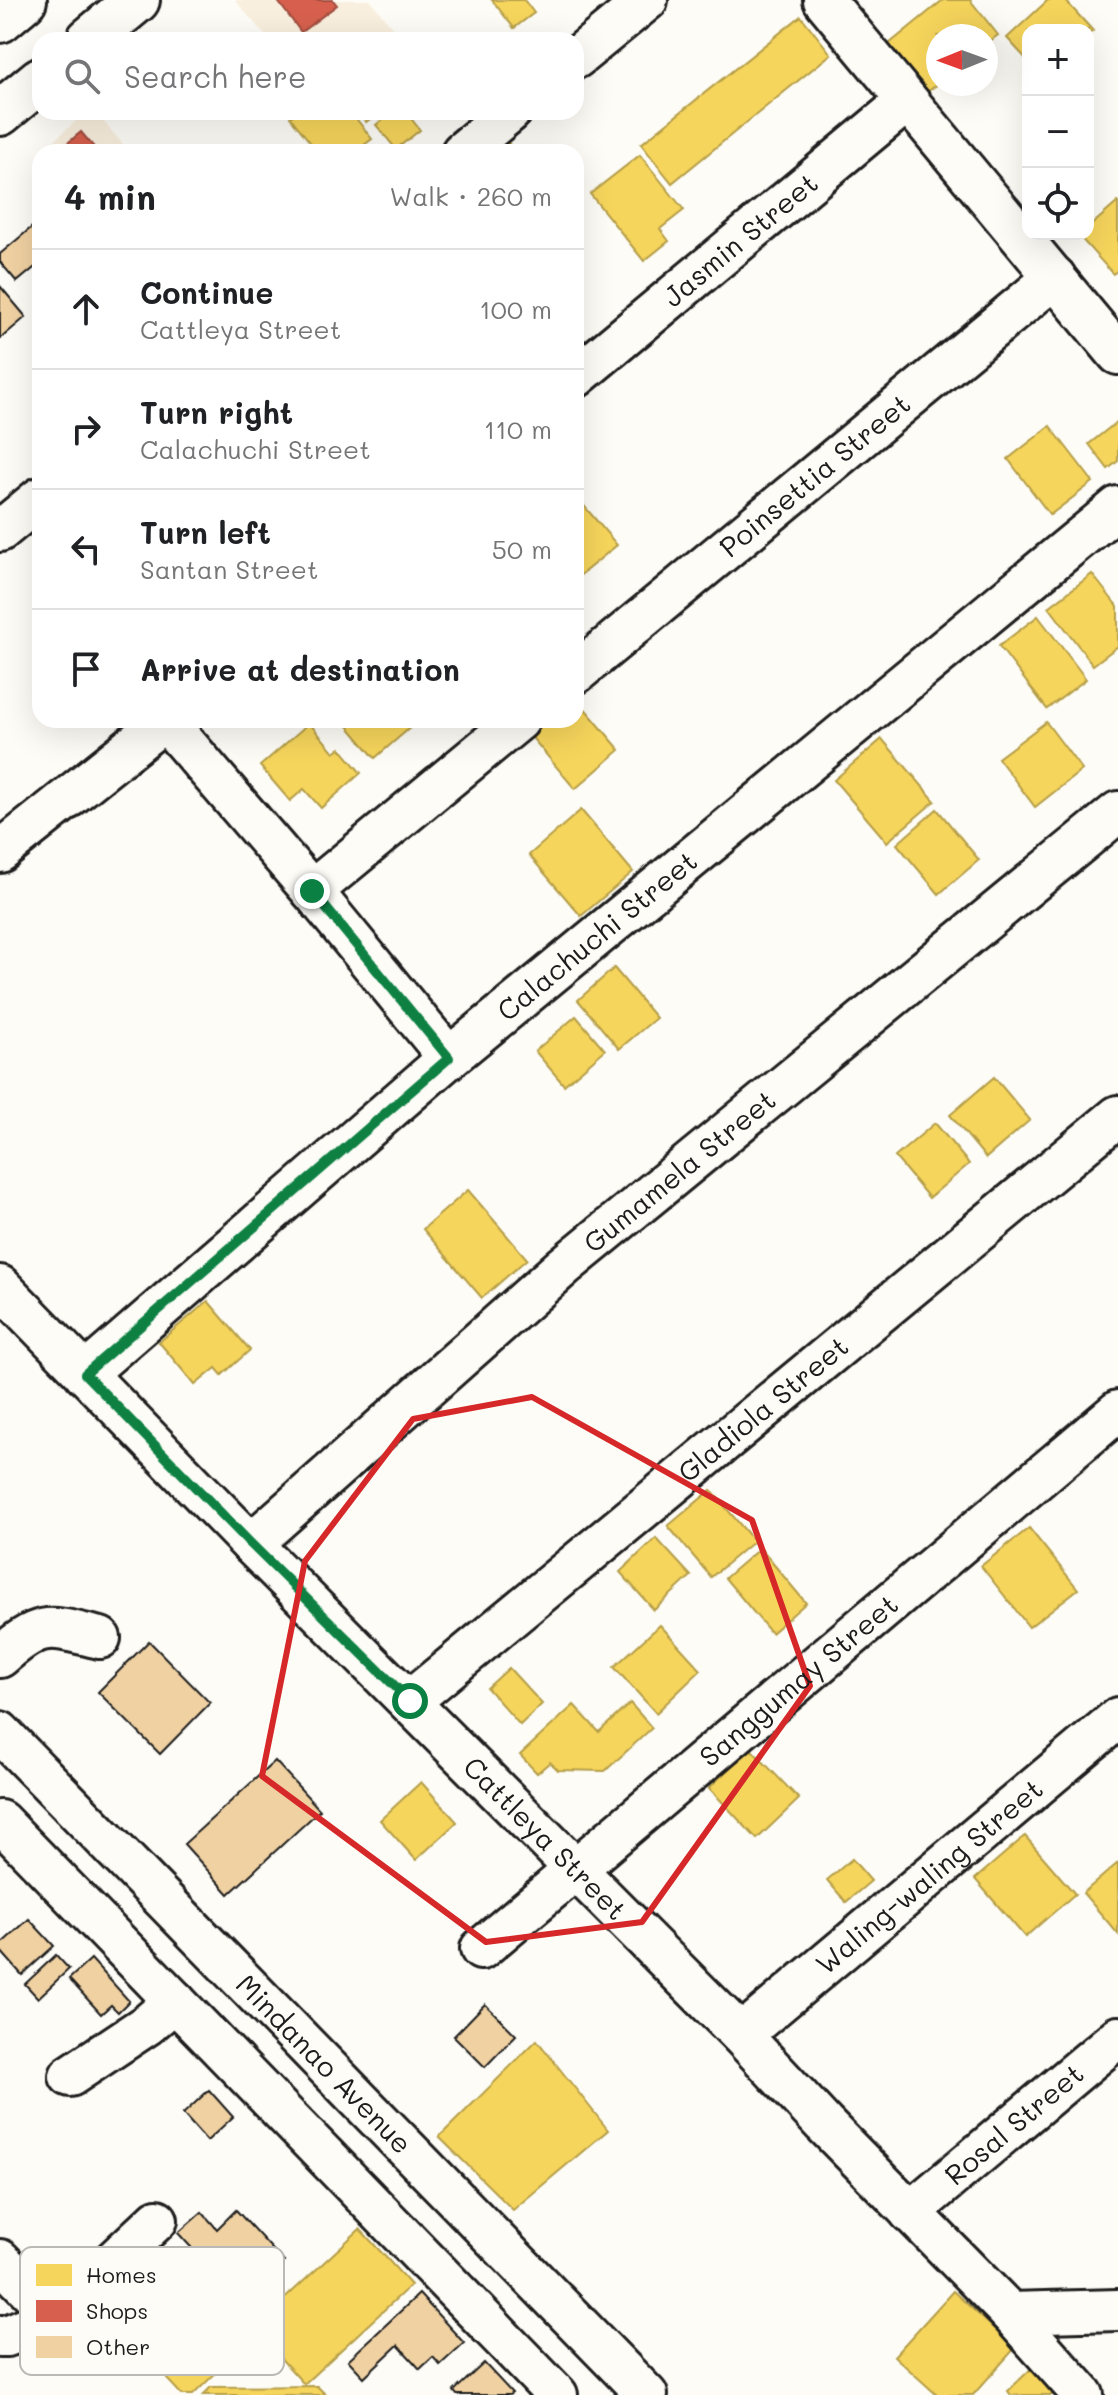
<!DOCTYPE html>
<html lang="en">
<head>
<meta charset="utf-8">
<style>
	:root { --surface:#fff; --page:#f6f6f6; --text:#202124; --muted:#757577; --line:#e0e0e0 }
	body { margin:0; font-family:Mali,sans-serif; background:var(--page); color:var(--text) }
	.controls { position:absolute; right:24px; top:24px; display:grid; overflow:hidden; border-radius:16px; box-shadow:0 8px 32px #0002 }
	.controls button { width:72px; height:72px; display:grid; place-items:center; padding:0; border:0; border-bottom:2px solid var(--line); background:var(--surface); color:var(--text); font:40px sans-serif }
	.compass { position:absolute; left:926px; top:24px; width:72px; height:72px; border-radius:50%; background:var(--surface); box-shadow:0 8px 32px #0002; rotate:269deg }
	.stop { position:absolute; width:24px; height:24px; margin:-18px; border:6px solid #0b8043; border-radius:50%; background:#fff }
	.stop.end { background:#0b8043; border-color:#fff; box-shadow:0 2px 8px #0008 }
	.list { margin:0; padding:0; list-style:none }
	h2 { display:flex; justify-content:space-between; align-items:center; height:104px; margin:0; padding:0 32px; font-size:34px }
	h2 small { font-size:26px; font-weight:400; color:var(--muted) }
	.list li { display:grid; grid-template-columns:52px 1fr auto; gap:24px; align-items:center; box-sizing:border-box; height:120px; padding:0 32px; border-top:2px solid var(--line) }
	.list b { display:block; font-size:30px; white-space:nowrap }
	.list p { margin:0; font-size:26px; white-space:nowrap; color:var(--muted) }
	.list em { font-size:26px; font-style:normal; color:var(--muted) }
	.icon { flex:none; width:44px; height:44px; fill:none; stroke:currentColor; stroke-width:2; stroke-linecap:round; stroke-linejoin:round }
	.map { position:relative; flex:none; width:1118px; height:2395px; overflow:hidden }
	.search { position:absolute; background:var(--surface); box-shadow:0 8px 32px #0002; left:32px; top:32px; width:552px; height:88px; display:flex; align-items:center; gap:20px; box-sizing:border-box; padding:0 28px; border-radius:24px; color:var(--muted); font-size:30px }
	.panel { position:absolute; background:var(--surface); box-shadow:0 8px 32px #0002; left:32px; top:144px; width:552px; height:584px; border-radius:24px }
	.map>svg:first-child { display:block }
	.built { fill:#f9efde }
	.homes { fill:#f6d55c; stroke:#b59e49; stroke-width:2 }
	.shops { fill:#d6604d; stroke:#9e4c3e; stroke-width:2 }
	.building { fill:#f0d1a2; stroke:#1c1c1c; stroke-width:2 }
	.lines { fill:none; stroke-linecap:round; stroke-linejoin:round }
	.minor-casing { stroke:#1c1c1c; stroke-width:46 }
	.major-casing { stroke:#1c1c1c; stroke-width:50 }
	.minor { stroke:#fdfcf7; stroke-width:40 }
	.major { stroke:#fdfcf7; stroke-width:44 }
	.route { stroke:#0b8043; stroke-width:10 }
	.marked { fill:none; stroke:#d62828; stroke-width:6; stroke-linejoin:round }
	.labels { text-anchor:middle; stroke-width:8; stroke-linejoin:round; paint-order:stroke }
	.street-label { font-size:28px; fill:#1c1c1c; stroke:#fdfcf7 }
	.key { fill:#fdfcf7; stroke:#bab9b5; stroke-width:2 }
	.key-label { font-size:22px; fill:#1c1c1c }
</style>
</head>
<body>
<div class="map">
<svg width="1118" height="2395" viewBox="0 0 1118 2395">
	<rect width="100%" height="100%" fill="#fdfcf7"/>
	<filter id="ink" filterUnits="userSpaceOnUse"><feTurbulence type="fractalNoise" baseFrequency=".0125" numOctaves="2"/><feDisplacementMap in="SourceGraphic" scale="16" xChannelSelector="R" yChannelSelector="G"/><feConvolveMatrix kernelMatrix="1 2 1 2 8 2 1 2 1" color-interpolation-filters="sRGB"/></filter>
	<g filter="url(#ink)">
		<g class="built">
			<path d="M 235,0 L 370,0 L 393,28 L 379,40 L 269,40 Z"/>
			<path d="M 86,112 L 95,112 L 130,152 L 41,152 Z"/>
		</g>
		<g class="homes">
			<path d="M 492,0 L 524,0 L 534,13 L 514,28 Z"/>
			<path d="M 943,0 L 970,0 L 998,35 L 986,44 L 986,36 L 938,36 L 938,84 L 927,92 L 889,44 Z"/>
			<path d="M 1048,0 L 1065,0 L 1093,31 L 1088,35 L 1088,30 L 1028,30 L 1028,61 L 1007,38 Z"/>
			<path d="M 801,16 L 831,54 L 672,183 L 641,144 Z"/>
			<path d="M 296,112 L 351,112 L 372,139 L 355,152 L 318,152 L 290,117 Z"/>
			<path d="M 358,112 L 379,112 L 366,122 Z"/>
			<path d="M 392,112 L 406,112 L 420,130 L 396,149 L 376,125 Z"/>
			<path d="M 507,141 L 515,152 L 494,152 Z"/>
			<path d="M 640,155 L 684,210 L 660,229 L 669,241 L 644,261 L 590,194 Z"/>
			<path d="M 1118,202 L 1118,270 L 1113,274 L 1079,236 L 1088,234 L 1088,228 Z"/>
			<path d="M 1118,421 L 1118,461 L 1108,469 L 1089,444 Z"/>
			<path d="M 1050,426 L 1093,482 L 1050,515 L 1008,459 Z"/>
			<path d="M 580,501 L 617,545 L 578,577 L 576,574 L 576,505 Z"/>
			<path d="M 1092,574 L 1118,607 L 1118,646 L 1093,665 L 1049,607 Z"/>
			<path d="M 1038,616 L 1086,679 L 1047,709 L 999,646 Z"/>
			<path d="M 576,698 L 620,750 L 575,789 L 529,734 L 545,720 L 576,720 Z"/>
			<path d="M 343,720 L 419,720 L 375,758 Z"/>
			<path d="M 1046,722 L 1082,770 L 1035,807 L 998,758 Z"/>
			<path d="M 309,723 L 334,752 L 340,748 L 361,773 L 321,808 L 304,789 L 290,801 L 260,766 Z"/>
			<path d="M 882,739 L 935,801 L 887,842 L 834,780 Z"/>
			<path d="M 937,809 L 979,860 L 939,894 L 897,844 Z"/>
			<path d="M 581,810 L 633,872 L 581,916 L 529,855 Z"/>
			<path d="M 614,968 L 656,1018 L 619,1049 L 578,1000 Z"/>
			<path d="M 576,1016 L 605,1050 L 564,1085 L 535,1051 Z"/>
			<path d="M 994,1077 L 1030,1120 L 986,1158 L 950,1115 Z"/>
			<path d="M 935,1123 L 969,1164 L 929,1198 L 895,1157 Z"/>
			<path d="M 468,1190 L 527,1259 L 482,1298 L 423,1229 Z"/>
			<path d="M 208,1301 L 250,1350 L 222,1375 L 216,1368 L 195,1385 L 159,1342 Z"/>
			<path d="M 711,1490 L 754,1541 L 711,1577 L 668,1526 Z"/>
			<path d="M 1029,1528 L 1078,1589 L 1029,1627 L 981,1566 Z"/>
			<path d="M 656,1538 L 691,1576 L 654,1610 L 620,1572 Z"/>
			<path d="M 760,1548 L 806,1603 L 771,1633 L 725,1578 Z"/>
			<path d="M 660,1625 L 701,1670 L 656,1713 L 614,1667 Z"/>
			<path d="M 509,1668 L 542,1704 L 520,1725 L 487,1688 Z"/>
			<path d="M 630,1703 L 652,1728 L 605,1771 L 558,1770 L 550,1762 L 537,1773 L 520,1755 L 574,1705 L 599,1732 Z"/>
			<path d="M 750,1748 L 799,1799 L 757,1839 L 709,1788 Z"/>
			<path d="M 421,1782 L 457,1822 L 416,1860 L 380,1820 Z"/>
			<path d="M 1025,1836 L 1075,1894 L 1025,1937 L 975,1879 Z"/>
			<path d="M 852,1859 L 871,1881 L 846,1902 L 827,1880 Z"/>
			<path d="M 1118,1863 L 1118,1934 L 1083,1893 Z"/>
			<path d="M 537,2040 L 608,2130 L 513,2210 L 439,2137 Z"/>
			<path d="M 360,2229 L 411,2285 L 304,2384 L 253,2328 Z"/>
			<path d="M 953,2291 L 1015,2348 L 973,2395 L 937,2395 L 894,2356 Z"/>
			<path d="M 235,2314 L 255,2335 L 193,2395 L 182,2395 L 167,2379 Z"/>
			<path d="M 1035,2365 L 1064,2395 L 1011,2395 L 1008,2391 Z"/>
			<path d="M 317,2386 L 326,2395 L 203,2395 L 211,2387 Z"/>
		</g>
		<g class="shops">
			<path d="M 277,0 L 333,0 L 337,5 L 301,32 Z"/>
			<path d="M 81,132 L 98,152 L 58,152 L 58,151 Z"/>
		</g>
		<g class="building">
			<path d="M 38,222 L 40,225 L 40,263 L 17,282 L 0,262 L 0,254 Z"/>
			<path d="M 0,286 L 26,317 L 0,339 Z"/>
			<path d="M 149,1641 L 210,1703 L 160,1754 L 98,1692 Z"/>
			<path d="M 275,1761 L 320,1810 L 229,1894 L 184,1844 Z"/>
			<path d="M 29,1919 L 54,1946 L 22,1975 L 0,1950 L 0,1945 Z"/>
			<path d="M 56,1955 L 69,1969 L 38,1998 L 25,1984 Z"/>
			<path d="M 91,1959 L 129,2001 L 118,2012 L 111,2005 L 101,2014 L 69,1979 Z"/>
			<path d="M 485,2004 L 516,2035 L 485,2067 L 454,2036 Z"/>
			<path d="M 209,2090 L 233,2117 L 207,2141 L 183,2114 Z"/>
			<path d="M 236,2210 L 284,2262 L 264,2280 L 277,2295 L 254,2316 L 178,2233 L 202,2212 L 217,2229 Z"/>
			<path d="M 419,2294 L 464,2343 L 440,2365 L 433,2357 L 420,2369 L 398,2345 L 364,2377 L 348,2360 Z"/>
			<path d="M 484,2363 L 512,2393 L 509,2395 L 457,2395 L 454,2391 Z"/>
		</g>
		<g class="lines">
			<g class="minor-casing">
				<g id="minor">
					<path d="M 824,0 L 1118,354"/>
					<path d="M 576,58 L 647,0"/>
					<path d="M 462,152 L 510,112"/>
					<path id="s1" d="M 576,377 L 906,102"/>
					<path d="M 0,531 L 40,498"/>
					<path id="s2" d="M 576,673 L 1055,277"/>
					<path d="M 0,852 L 165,720 L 312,891 L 449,1058"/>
					<path d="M 312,891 L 519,720"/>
					<path id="s3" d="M 0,1286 L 251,1544 L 741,2035 L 824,2124 L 1010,2313 L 1083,2395"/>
					<path id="s4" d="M 85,1374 L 449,1058 L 1118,507"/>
					<path id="s5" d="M 251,1544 L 564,1266 L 1118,812"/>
					<path d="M 0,1657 C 42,1620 49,1626 100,1638"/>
					<path id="s6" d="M 410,1701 L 1118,1116"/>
					<path id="s7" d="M 0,1732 L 647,2395"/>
					<path d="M 0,1821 L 557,2395"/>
					<path id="s8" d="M 481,1949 L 1118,1411"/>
					<path id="s9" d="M 741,2035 L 1118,1718"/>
					<path d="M 70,2076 L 148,2024 L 175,2001"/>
					<path id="s10" d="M 910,2212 L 1118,2037"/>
					<path d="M 0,2260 L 55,2316"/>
					<path d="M 1010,2313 L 1118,2310"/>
					<path d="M 0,2336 L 7,2336 L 55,2316 L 157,2220"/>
				</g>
			</g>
			<g class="major-casing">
				<g id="major">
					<path d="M 0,20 L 24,0"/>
					<path d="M 89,40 L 137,0"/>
					<path d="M 0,113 L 40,80"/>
				</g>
			</g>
			<use href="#minor" class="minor"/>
			<use href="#major" class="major"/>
		</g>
	</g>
	<g class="lines" filter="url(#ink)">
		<path class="route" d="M 312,891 L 449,1058 L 85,1374 L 251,1544 L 410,1701"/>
	</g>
	<path class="marked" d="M 532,1397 L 752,1520 L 810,1686 L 642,1922 L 486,1942 L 262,1776 L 305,1561 L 413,1419 Z"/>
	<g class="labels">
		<g class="street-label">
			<text dy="10" stroke="none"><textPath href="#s1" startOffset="214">Jasmin Street</textPath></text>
			<text dy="10" stroke="none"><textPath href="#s2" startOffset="310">Poinsettia Street</textPath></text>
			<text dy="10" stroke="none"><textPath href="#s4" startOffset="674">Calachuchi Street</textPath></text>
			<text dy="10" stroke="none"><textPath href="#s5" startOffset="568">Gumamela Street</textPath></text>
			<text dy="10" stroke="none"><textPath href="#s6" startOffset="458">Gladiola Street</textPath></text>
			<text dy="10" stroke="none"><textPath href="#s8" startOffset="416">Sanggumay Street</textPath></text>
			<text dy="10" stroke="none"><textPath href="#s3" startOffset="776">Cattleya Street</textPath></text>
			<text dy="10" stroke="none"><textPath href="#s9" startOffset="246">Waling-waling Street</textPath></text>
			<text dy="10" stroke="none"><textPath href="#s7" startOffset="464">Mindanao Avenue</textPath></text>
			<text dy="10" stroke="none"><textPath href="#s10" startOffset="136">Rosal Street</textPath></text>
		</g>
	</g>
	<rect x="20" y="2247" width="264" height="128" rx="12" class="key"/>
	<rect x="36" y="2264" width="36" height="22" fill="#f6d55c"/>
	<rect x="36" y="2300" width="36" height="22" fill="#d6604d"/>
	<rect x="36" y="2336" width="36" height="22" fill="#f0d1a2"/>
	<g class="key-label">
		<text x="86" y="2283">Homes</text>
		<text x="86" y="2319">Shops</text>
		<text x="86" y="2355">Other</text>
	</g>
</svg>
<div class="controls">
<button>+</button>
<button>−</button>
<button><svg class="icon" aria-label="locate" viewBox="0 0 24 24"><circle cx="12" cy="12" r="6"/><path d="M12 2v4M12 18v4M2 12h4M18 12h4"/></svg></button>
</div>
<svg class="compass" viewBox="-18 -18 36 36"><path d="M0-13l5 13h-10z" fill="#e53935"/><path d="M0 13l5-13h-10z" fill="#757577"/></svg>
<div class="stop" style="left:410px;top:1701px"></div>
<div class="stop end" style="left:312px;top:891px"></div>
<div class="search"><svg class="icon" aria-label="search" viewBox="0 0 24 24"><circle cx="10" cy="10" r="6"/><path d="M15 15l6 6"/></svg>Search here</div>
<section class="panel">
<h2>4 min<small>Walk · 260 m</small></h2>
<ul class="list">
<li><svg class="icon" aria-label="ahead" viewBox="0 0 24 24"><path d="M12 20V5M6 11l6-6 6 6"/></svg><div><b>Continue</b><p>Cattleya Street</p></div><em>100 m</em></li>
<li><svg class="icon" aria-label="right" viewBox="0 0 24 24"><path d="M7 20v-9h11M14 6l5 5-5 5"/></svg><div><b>Turn right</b><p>Calachuchi Street</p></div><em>110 m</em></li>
<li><svg class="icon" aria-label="left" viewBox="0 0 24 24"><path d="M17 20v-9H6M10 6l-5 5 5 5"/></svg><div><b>Turn left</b><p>Santan Street</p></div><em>50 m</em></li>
<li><svg class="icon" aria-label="arrive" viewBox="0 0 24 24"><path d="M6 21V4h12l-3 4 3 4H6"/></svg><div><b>Arrive at destination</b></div></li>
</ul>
</section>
</div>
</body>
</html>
